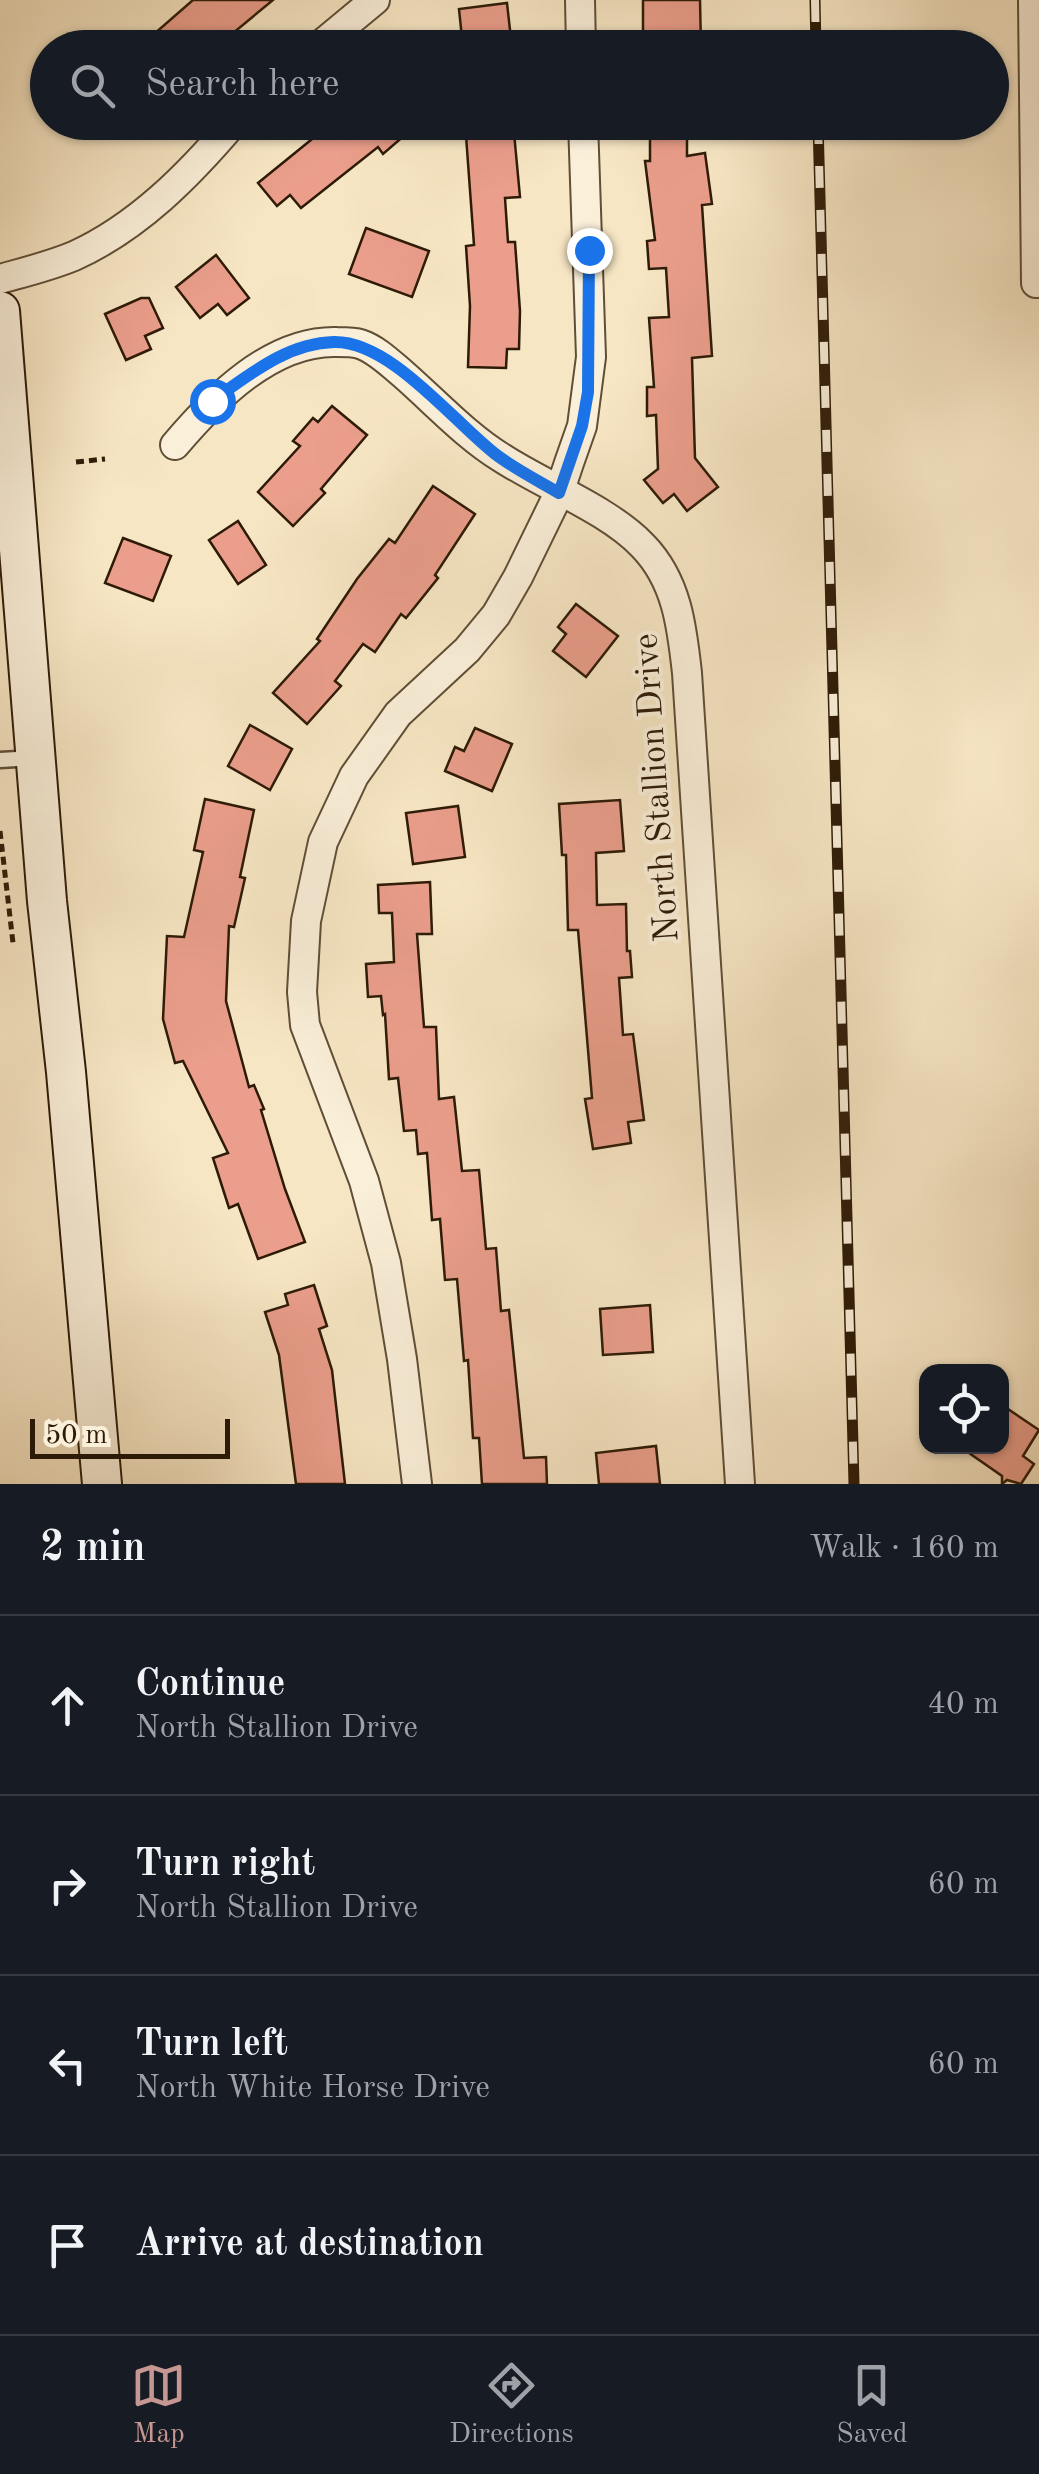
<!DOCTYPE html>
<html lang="en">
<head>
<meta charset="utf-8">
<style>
	:root { --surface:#171b24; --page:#242831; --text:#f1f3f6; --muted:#9ea1a6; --line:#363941; --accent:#c59692 }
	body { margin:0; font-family:"Old Standard TT",serif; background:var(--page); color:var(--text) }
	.controls { position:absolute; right:30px; bottom:30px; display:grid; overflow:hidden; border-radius:20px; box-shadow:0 2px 8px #0004 }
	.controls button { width:90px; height:90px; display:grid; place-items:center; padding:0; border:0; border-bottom:2px solid var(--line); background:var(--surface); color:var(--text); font:50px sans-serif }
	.scale { position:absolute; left:30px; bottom:25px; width:200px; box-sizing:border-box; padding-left:10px; border:5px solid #2e1b07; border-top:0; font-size:28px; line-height:35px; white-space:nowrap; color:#2e1b07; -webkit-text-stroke:8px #faefd9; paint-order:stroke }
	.stop { position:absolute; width:30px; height:30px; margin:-22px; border:8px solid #1a73e8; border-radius:50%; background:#fff }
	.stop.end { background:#1a73e8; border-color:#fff; box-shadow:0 2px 10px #0008 }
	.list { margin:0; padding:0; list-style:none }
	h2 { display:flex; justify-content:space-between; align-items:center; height:130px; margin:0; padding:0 40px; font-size:42px }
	h2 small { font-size:32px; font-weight:400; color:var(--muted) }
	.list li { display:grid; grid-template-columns:65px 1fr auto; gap:30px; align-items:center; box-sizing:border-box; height:180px; padding:0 40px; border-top:2px solid var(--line) }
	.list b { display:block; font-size:38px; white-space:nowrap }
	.list p { margin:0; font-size:32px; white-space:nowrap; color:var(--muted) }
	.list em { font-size:32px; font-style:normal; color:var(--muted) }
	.icon { flex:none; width:55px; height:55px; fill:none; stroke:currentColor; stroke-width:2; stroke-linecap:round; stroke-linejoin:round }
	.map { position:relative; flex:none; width:1039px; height:1484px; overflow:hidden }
	.search { position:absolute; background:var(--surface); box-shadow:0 2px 8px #0004; left:30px; right:30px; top:30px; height:110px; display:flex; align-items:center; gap:25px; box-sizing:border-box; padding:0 35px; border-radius:55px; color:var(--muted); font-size:38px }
	.sheet { height:850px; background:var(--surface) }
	nav { display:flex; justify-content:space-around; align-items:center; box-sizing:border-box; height:140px; border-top:2px solid var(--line); background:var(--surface); font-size:28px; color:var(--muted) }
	nav a { display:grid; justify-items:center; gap:5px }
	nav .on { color:var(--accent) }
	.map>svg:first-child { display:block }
	.building { fill:#ea9e8b; stroke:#2e1b07; stroke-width:2.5 }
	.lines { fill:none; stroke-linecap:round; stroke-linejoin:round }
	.service-casing { stroke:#604e36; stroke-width:19 }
	.minor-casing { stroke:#604e36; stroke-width:32 }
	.secondary-casing { stroke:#2e1b07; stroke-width:42 }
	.path { stroke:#2e1b07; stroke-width:5; stroke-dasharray:8 5; stroke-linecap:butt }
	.service { stroke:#faefd9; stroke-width:14 }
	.minor { stroke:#faefd9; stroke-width:28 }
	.secondary { stroke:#faefd9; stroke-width:38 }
	.rail-casing { stroke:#2e1b07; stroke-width:11 }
	.rail { stroke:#faefd9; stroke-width:8; stroke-dasharray:22; stroke-linecap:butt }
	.route { stroke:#1a73e8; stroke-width:12 }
	.labels { text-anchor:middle; stroke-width:8; stroke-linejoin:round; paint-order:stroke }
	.street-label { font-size:35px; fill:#2e1b07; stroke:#faefd9 }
</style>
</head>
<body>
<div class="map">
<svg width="1039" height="1484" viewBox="0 0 1039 1484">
	<rect width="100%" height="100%" fill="#f7e6c4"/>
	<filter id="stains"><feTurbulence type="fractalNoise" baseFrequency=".002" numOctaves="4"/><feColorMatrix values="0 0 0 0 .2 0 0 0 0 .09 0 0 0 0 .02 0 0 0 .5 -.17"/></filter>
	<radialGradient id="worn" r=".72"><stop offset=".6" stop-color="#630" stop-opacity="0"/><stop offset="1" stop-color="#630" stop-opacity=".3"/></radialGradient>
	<g class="building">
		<path d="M 193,0 L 273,0 L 215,48 L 138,48 Z"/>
		<path d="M 643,0 L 700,0 L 701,48 L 643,48 Z"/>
		<path d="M 507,3 L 512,48 L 463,48 L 459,9 Z"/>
		<path d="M 333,122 L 420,122 L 383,154 L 378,147 L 301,208 L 290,195 L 277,206 L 258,183 Z"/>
		<path d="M 465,122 L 513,122 L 520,197 L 505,198 L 508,242 L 515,242 L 520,311 L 519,349 L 507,349 L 506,368 L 468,367 L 470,306 L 466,246 L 474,245 Z"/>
		<path d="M 650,122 L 687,122 L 687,156 L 705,153 L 712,204 L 702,205 L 712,356 L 692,358 L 695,458 L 718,487 L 687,511 L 674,494 L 663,503 L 644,480 L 658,469 L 656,415 L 647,416 L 647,387 L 654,387 L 649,318 L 669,317 L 666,268 L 649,269 L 647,241 L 655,240 L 645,161 L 650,161 Z"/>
		<path d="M 366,228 L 429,251 L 412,297 L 349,274 Z"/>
		<path d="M 216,255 L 249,298 L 227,315 L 218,304 L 200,318 L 176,287 Z"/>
		<path d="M 141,298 L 149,298 L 163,328 L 145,336 L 151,349 L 126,360 L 105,314 Z"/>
		<path d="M 332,406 L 367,435 L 321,489 L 325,493 L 293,526 L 258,492 L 300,446 L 293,441 L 313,418 L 318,422 Z"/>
		<path d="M 433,486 L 475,514 L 435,575 L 438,578 L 406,618 L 401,614 L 375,652 L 363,644 L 335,681 L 341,686 L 307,724 L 273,693 L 320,641 L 317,639 L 357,579 L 389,539 L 395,543 Z"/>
		<path d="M 238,521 L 266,565 L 238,584 L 209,540 Z"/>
		<path d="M 123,538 L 171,556 L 153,601 L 105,583 Z"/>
		<path d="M 576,604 L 618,636 L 586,677 L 553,651 L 566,634 L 558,627 Z"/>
		<path d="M 250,725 L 292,749 L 270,790 L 228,766 Z"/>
		<path d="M 475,728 L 512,744 L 492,791 L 445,771 L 455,747 L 464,751 Z"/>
		<path d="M 205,799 L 254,810 L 240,877 L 245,878 L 234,927 L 229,926 L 226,1001 L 249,1087 L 254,1085 L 264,1109 L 261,1110 L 285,1189 L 305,1242 L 258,1259 L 238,1204 L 229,1208 L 213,1158 L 228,1153 L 183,1061 L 175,1063 L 163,1019 L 167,936 L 184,937 L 203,852 L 194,850 Z"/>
		<path d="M 620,800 L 624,851 L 596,853 L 597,905 L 626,904 L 627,951 L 630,951 L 632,977 L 619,978 L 623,1035 L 633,1034 L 644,1120 L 628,1122 L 631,1143 L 593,1149 L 585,1099 L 592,1098 L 578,930 L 568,930 L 566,855 L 562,855 L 559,804 Z"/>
		<path d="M 458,806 L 465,857 L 413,864 L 406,813 Z"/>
		<path d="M 430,882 L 432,934 L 417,934 L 424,1027 L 436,1027 L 439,1099 L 454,1097 L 462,1171 L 479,1170 L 486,1249 L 496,1248 L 501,1311 L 509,1310 L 524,1458 L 546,1457 L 547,1484 L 482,1484 L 479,1438 L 473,1438 L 468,1360 L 464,1361 L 457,1279 L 445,1280 L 440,1219 L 432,1220 L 427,1153 L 418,1154 L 416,1130 L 404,1131 L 398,1078 L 389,1079 L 385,1014 L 383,1015 L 381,996 L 368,997 L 366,964 L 394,962 L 392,913 L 379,913 L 378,885 Z"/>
		<path d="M 314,1285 L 327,1326 L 319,1329 L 332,1370 L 345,1484 L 296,1484 L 279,1355 L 265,1312 L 288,1305 L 285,1294 Z"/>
		<path d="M 650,1305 L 653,1352 L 603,1355 L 600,1309 Z"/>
		<path d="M 1002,1405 L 1039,1430 L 1023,1456 L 1034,1464 L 1021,1484 L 1007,1480 L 1002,1484 L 1002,1476 L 959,1446 L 1002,1446 Z"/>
		<path d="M 656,1446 L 660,1484 L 599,1484 L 596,1453 Z"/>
	</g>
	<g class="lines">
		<g class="service-casing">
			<path id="service" d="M 0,760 L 34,758"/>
		</g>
		<g class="minor-casing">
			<g id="minor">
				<path d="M 580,0 L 581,48"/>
				<path d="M 1033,0 L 1036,283"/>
				<path d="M 317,48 L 375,0"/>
				<path d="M 0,279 C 25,272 50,266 74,256 C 138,227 189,175 234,122"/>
				<path d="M 175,445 C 214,399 271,340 337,342 C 344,342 354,342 360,344 C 376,349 391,364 403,374 C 435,402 466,436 502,458 C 545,486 609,510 643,546 C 677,581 682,627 687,673 L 740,1484"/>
				<path d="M 417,1484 L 402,1359 L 386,1263 L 364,1181 L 305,1025 L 302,992 L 306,921 L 323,842 L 354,776 L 398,714 L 467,650 L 496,615 L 518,577 L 559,493 L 569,463 L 582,426 L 591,357 L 583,122"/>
			</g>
		</g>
		<g class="secondary-casing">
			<path id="secondary" d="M 0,311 L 47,901 L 66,1072 L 102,1484"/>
		</g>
		<g class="path">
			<path d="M 76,462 L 105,459"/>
			<path d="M 0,831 L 13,943"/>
		</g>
		<use href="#service" class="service"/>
		<use href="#minor" class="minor"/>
		<use href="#secondary" class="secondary"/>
		<g class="rail-casing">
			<g id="rail">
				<path d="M 815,0 L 816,48"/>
				<path d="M 818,122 L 854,1484"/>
			</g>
		</g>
		<use href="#rail" class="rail"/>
	</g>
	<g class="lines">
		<path class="route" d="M 212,401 C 249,375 287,343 334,342 C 390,341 451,419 494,453 C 513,468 537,480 559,493 L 582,426 L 588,392 L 589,250"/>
	</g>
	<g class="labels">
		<g class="street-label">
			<text transform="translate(655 788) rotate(-94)" y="12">North Stallion Drive</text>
		</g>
	</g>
	<rect width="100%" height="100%" filter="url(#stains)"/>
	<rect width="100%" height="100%" fill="url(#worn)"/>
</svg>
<div class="controls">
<button><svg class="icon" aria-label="locate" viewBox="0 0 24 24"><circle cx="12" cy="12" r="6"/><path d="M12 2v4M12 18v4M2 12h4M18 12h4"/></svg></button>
</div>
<div class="scale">50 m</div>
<div class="stop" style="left:212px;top:401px"></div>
<div class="stop end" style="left:589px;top:250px"></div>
<div class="search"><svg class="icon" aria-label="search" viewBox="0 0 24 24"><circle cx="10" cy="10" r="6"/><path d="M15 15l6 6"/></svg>Search here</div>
</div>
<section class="sheet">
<h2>2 min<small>Walk · 160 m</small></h2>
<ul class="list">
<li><svg class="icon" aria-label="ahead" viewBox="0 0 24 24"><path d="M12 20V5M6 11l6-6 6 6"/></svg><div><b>Continue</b><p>North Stallion Drive</p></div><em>40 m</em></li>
<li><svg class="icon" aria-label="right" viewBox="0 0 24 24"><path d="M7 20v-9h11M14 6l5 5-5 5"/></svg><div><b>Turn right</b><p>North Stallion Drive</p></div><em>60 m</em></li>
<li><svg class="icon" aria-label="left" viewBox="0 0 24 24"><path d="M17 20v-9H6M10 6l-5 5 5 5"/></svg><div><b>Turn left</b><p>North White Horse Drive</p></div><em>60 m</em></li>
<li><svg class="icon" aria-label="arrive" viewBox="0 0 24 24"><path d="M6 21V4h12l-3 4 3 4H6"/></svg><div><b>Arrive at destination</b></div></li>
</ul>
</section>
<nav>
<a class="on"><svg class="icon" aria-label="map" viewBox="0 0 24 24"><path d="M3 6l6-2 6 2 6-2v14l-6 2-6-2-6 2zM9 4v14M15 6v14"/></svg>Map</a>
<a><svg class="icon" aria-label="directions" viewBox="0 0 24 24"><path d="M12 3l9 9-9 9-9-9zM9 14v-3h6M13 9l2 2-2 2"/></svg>Directions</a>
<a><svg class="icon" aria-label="saved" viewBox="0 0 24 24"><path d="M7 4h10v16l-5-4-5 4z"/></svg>Saved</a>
</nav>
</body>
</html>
